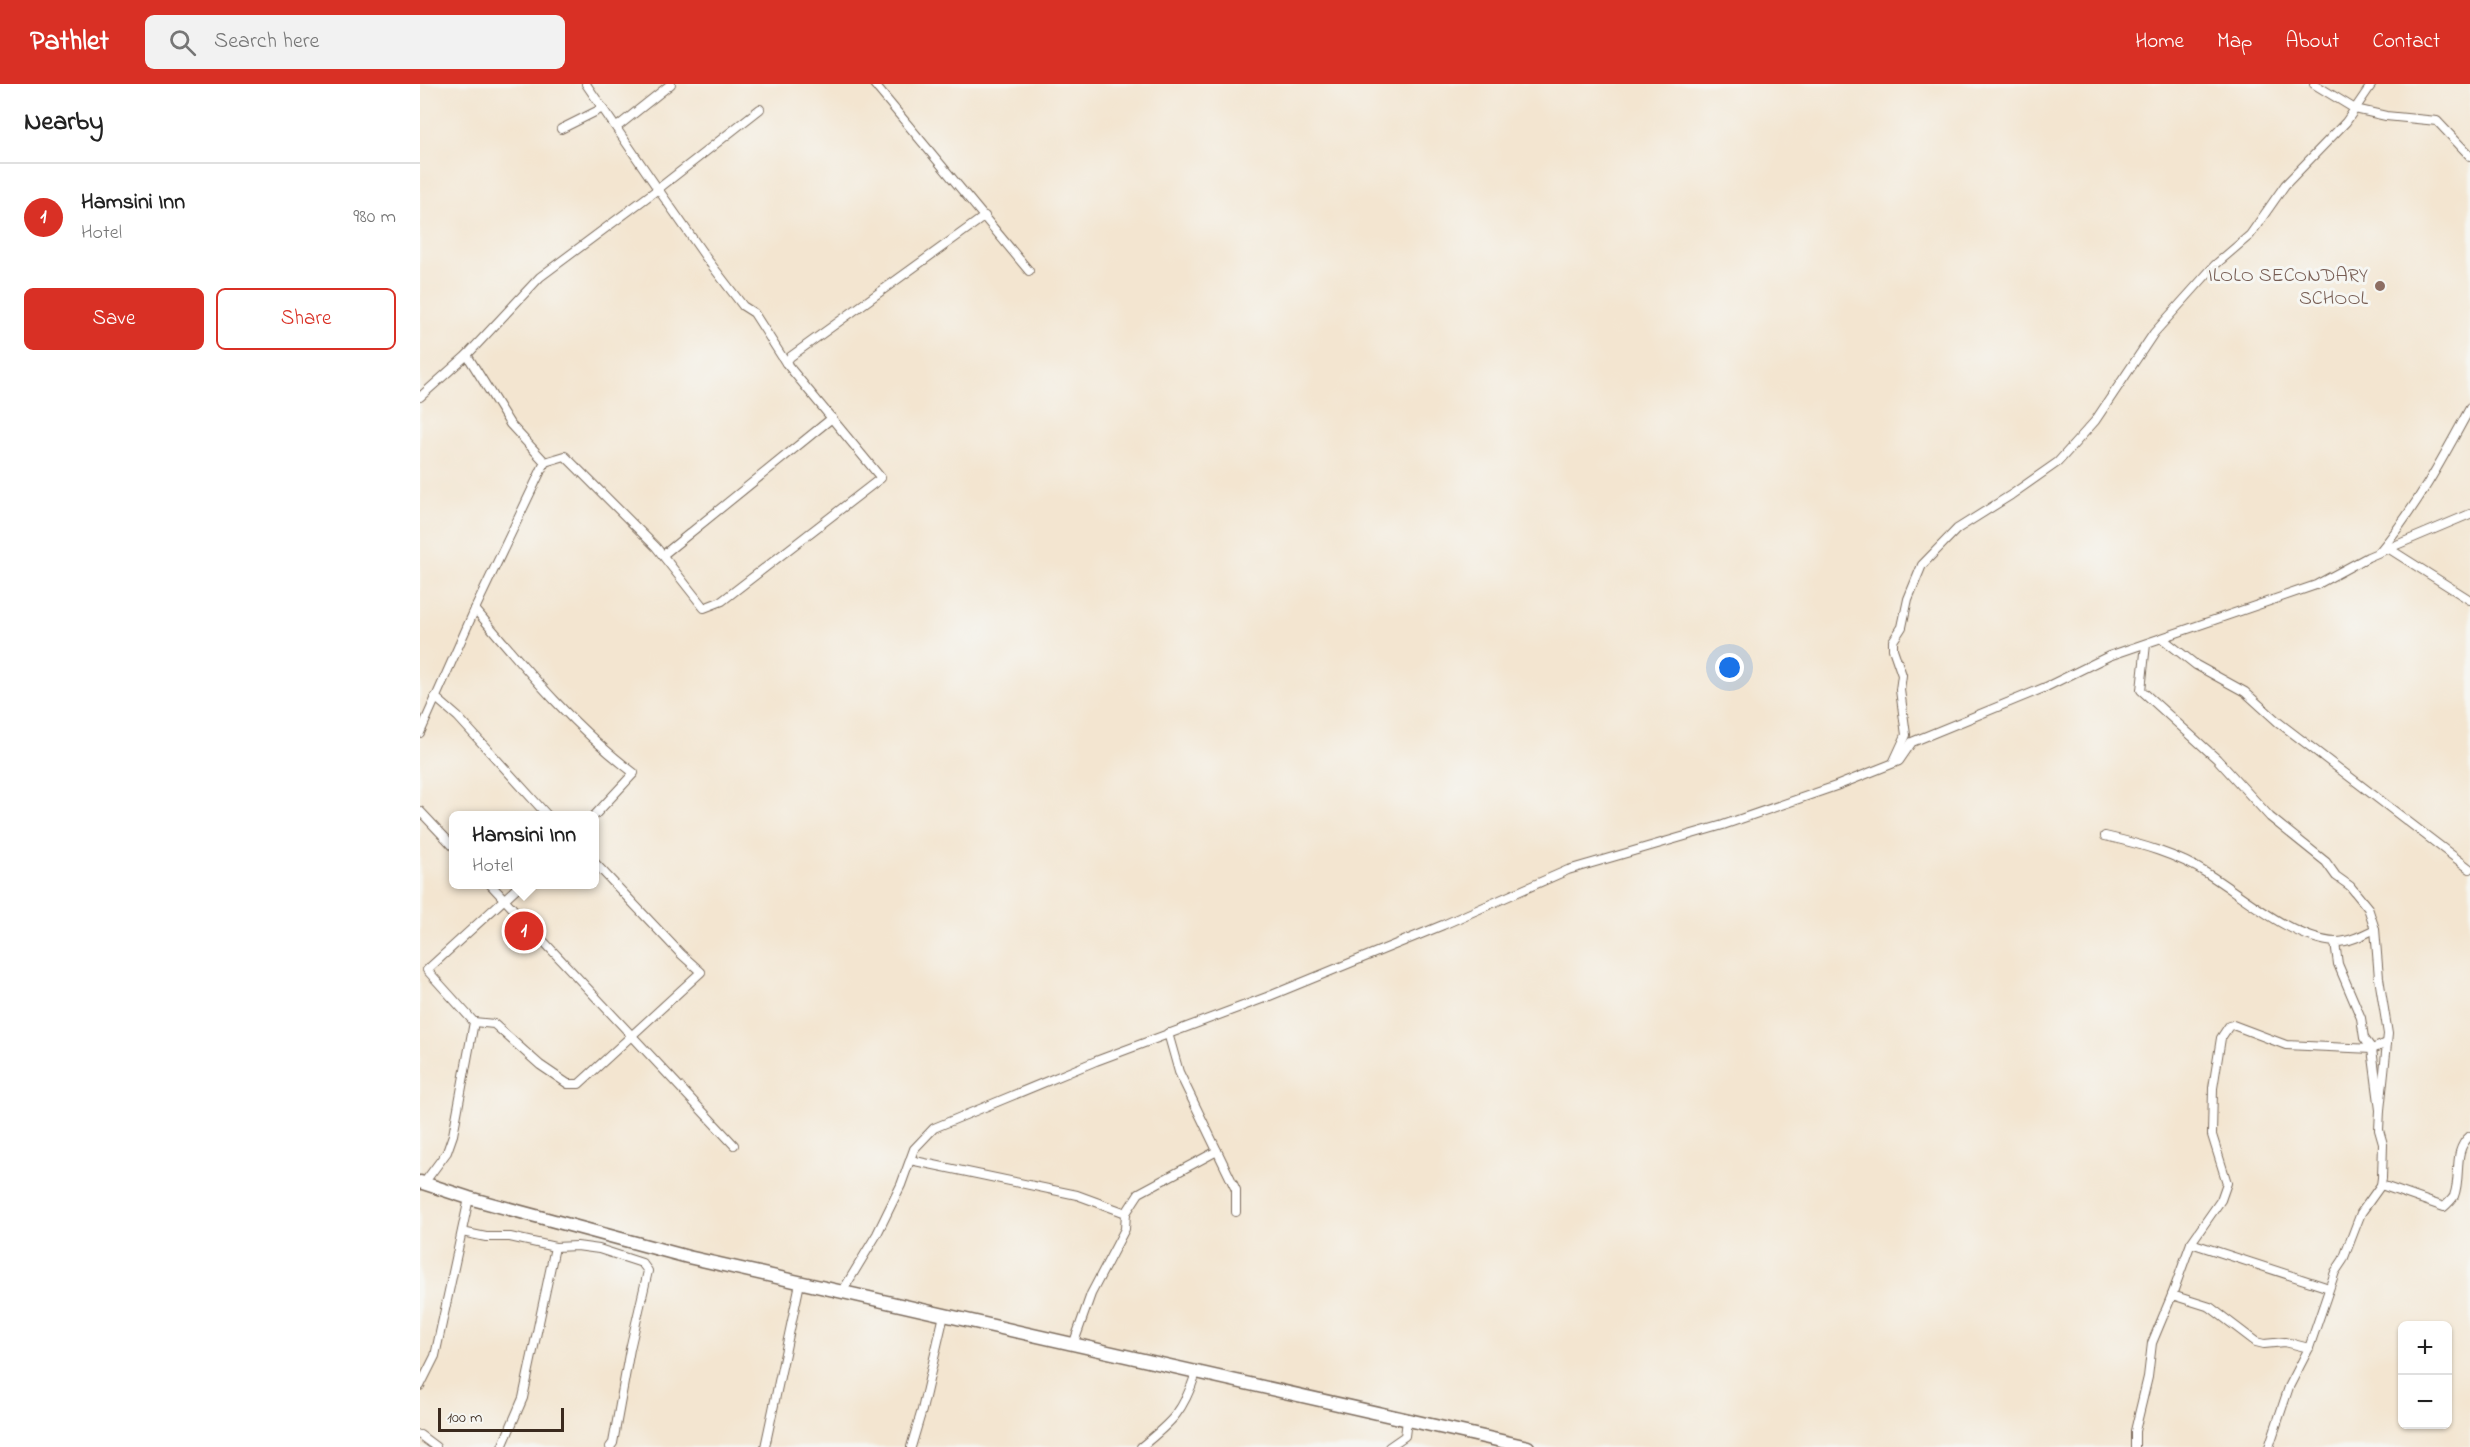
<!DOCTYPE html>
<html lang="en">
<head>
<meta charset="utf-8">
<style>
	:root { --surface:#fff; --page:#f2f2f2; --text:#222; --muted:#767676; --line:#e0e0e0; --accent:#d93025 }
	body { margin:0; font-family:"Indie Flower",sans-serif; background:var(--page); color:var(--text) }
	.controls { position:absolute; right:18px; bottom:18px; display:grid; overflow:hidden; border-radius:9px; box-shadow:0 2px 4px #0004 }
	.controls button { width:54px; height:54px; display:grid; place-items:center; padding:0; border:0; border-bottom:2px solid var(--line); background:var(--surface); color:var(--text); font:30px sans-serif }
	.scale { position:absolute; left:18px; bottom:15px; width:126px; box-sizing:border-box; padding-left:6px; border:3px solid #3b2a1e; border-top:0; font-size:16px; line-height:21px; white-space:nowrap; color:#3b2a1e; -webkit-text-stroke:4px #f6f6f2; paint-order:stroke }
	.you { position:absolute; left:1310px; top:584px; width:21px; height:21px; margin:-15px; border:4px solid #fff; border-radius:50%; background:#1a73e8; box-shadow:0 0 0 9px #1a73e833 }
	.badge { display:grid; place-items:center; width:39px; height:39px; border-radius:50%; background:var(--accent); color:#fff; font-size:20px; font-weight:700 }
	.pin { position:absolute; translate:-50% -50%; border:3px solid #fff; box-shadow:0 2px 6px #0006 }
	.popup { position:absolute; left:29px; top:727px; width:150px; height:78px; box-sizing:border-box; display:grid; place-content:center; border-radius:9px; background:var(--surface); filter:drop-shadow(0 2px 4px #0005); font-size:20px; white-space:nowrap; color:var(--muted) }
	.popup b { font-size:22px; color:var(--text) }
	.popup::after { content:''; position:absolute; left:50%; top:100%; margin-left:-12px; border:12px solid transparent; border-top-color:var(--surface) }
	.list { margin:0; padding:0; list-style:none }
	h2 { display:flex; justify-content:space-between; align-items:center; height:78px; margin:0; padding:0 24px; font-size:26px }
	h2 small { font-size:20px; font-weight:400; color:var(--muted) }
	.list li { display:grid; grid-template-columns:39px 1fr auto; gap:18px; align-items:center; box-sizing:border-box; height:108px; padding:0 24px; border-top:2px solid var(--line) }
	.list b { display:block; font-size:22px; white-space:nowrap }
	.list p { margin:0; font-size:20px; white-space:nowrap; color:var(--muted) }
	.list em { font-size:20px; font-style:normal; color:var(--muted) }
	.actions { display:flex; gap:12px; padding:18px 24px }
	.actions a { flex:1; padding:14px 0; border:2px solid var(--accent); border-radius:9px; text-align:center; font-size:21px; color:var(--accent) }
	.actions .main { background:var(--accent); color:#fff }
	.icon { flex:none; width:33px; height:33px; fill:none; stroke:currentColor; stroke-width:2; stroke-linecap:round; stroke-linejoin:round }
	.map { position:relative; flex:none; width:2050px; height:1363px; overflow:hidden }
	header { display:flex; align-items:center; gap:36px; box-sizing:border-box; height:84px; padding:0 30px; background:var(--accent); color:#fff }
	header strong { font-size:28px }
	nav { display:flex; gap:33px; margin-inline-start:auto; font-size:21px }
	.search { width:420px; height:54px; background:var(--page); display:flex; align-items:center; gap:15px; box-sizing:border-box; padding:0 21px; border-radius:9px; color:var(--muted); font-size:22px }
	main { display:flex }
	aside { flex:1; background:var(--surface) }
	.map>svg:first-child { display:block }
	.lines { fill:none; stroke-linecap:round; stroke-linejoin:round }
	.minor-casing { stroke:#7b6b5c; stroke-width:10 }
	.trunk-casing { stroke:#7b6b5c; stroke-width:15 }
	.minor { stroke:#fff; stroke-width:8 }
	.trunk { stroke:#fff; stroke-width:12 }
	.education-dot { fill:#8d6e63; stroke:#f6f6f2; stroke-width:2 }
	.labels { text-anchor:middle; stroke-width:6; stroke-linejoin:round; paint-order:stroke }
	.education-label { font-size:20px; fill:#785e54; stroke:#f6f6f2; text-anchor:end }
</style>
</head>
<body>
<header>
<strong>Pathlet</strong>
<div class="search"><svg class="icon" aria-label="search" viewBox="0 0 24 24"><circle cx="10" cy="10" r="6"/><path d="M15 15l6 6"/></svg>Search here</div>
<nav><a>Home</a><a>Map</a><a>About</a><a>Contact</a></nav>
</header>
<main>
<aside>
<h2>Nearby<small></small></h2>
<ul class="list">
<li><span class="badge">1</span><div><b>Hamsini Inn</b><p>Hotel</p></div><em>980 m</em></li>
</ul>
<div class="actions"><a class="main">Save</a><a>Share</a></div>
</aside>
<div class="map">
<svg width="2050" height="1363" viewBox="0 0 2050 1363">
	<rect width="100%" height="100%" fill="#f6f6f2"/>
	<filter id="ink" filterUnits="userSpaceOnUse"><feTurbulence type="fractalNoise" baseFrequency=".0167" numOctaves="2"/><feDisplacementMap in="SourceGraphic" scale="12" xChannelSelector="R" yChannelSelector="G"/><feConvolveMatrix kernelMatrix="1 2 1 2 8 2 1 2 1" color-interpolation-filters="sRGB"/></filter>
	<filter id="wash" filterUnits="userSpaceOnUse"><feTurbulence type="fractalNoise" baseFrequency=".008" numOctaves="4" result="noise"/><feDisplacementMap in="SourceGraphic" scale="24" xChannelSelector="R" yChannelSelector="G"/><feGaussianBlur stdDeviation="1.35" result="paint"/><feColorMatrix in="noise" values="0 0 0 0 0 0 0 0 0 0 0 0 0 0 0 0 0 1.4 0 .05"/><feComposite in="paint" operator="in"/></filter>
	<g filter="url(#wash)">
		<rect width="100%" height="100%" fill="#f3e5d0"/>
	</g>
	<g filter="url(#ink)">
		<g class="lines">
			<g class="minor-casing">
				<g id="minor">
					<path d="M 166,0 L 238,105 L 120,193 L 47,271 L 90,340 L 125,378 L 55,525 C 104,583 153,643 214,689 L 174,732"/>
					<path d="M 454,0 L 609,187"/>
					<path d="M 1894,0 L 1935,25 L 1966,32 L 2017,37 L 2050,72"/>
					<path d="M 197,43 L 251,0"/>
					<path d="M 141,45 L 183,24"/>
					<path d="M 366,279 L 370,273 L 565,132"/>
					<path d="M 0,313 L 47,271"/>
					<path d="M 125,378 L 145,372 L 236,463 L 284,524 L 302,517 L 461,394 L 366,279 L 334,229 L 323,222 L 287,175 L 238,105 L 340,25"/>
					<path d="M 1968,464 L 2050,516"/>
					<path d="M 1960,467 C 1996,424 2023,374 2050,324"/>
					<path d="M 243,471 L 412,334"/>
					<path d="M 1743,555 L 1776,581 L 1825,608 L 1858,638 L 2050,785"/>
					<path d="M 1726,560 L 1721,606 L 1797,675 L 1850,733 L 1906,778 L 1916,792 L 1930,802 L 1948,824 L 1955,845 L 1959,894 L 1968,950 L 1960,1026"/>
					<path d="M 15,613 L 38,633 L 128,732"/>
					<path d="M 0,649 L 55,525"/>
					<path d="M 1474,677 L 1486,651 L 1480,606 L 1482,591 L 1473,565 L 1473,557 L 1482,543 L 1488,515 L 1502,481 L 1537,445 L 1591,411 L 1638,378 L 1675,337 L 1734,249 L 1795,181 L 1830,151 L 1865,101 L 1926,38 L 1952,0"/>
					<path d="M 0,727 L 33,762"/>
					<path d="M 1685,752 C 1720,760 1757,770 1788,790 C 1822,811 1873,856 1916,858 C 1929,858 1943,851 1955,845"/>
					<path d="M 70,800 L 314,1061"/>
					<path d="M 54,938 L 74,940 L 120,981 L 148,1000 L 159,1000 L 281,888 L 261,870 L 174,778"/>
					<path d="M 748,949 L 759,988 L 816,1106 L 816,1128"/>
					<path d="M 490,1076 L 657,1111 L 706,1129"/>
					<path d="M 4,1099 L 27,1068 L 33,1051 L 54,938 L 7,886 L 101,800"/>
					<path d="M 1961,1101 L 2024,1123 C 2027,1120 2032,1116 2034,1112 C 2042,1091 2032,1067 2050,1052"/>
					<path d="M 42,1148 L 66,1153 L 90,1153 L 135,1163 L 157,1162 L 179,1165 L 222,1179 L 228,1187 L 210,1265 L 193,1359 L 190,1363"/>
					<path d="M 1771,1159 L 1909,1204"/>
					<path d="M 422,1208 L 457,1150 L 481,1101 L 494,1065 L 514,1044 L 676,977 L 847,913 L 1023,841 L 1148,786 L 1303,741 L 1416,702 L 1479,677 L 1492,658 L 1626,603 L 1689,572 L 1896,501 L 1948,473 L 2050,430"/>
					<path d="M 1752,1211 L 1771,1159 L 1801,1116 L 1807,1099 L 1792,1051 L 1793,1004 L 1801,954 L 1809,942 L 1813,941 L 1866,961 L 1952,965 L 1967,959"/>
					<path d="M 653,1261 L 671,1210 L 705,1145 L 706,1129 L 719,1109 L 797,1067"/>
					<path d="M 0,1302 L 15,1272 L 49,1114"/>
					<path d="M 0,1351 L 16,1363"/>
					<path d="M 82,1363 L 103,1314 L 135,1163"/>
					<path d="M 345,1363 L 380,1199"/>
					<path d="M 491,1363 L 502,1326 L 524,1231"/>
					<path d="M 721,1363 C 753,1337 763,1328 776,1289"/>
					<path d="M 969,1363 L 985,1352 L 987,1336"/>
					<path d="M 1715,1363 L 1715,1347 L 1728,1293 L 1732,1259 L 1752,1211 L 1790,1223 L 1836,1258 L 1844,1260 L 1865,1258 L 1889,1264"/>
					<path d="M 1849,1363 L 1869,1303 L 1889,1264 L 1915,1188 L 1923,1176 L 1941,1129 L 1961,1101 L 1962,1094 L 1963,1060 L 1959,1046 L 1960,1026 L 1952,965 L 1944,954 L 1941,934 L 1918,880 L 1915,858"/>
				</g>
			</g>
			<g class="trunk-casing">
				<path id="trunk" d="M 0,1098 L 49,1114 L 268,1173 L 1108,1363"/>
			</g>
			<use href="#minor" class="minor"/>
			<use href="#trunk" class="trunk"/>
		</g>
	</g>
	<circle class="education-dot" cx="1960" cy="202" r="6"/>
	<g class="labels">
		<g class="education-label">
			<text x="1948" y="197">ILOLO SECONDARY<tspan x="1948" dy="23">SCHOOL</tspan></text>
		</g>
	</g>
</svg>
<div class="controls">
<button>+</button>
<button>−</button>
</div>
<div class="scale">100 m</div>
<div class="you"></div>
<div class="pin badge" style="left:104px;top:847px">1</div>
<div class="popup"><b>Hamsini Inn</b>Hotel</div>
</div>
</main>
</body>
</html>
